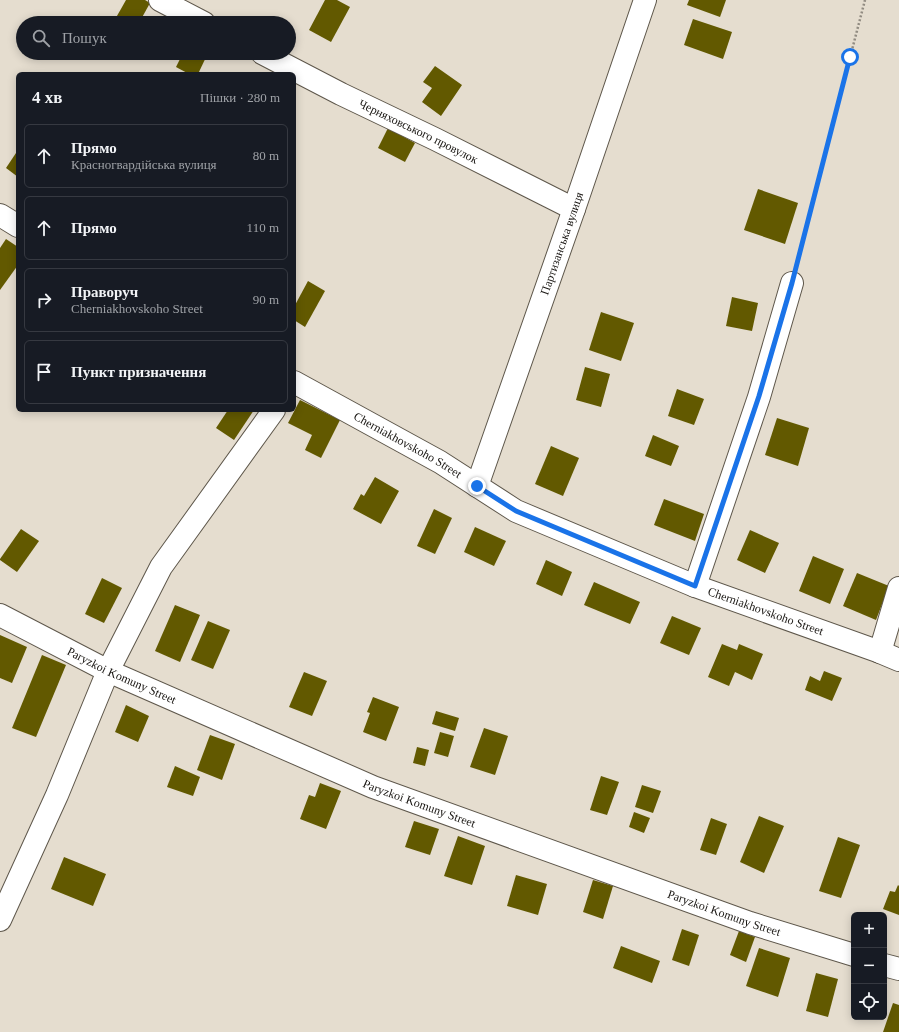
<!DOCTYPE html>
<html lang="uk">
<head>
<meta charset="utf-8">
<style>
	:root { --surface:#171b24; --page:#20242c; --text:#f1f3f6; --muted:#9ea1a6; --line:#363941 }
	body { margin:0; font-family:Georgia,serif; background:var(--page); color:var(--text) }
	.controls { position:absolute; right:12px; bottom:12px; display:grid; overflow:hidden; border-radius:6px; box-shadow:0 2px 10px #0003 }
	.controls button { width:36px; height:36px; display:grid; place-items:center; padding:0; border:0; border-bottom:1px solid var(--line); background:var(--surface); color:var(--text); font:20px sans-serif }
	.stop { position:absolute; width:12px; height:12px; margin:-9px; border:3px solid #1a73e8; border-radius:50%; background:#fff }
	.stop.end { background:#1a73e8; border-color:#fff; box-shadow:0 1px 4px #0008 }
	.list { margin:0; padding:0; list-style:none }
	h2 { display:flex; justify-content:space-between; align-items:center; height:52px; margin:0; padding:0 16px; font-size:17px }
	h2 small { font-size:13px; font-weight:400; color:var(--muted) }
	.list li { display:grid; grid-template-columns:26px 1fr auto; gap:12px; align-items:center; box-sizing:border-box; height:64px; margin:0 8px 8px; padding:0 8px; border:1px solid var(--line); border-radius:6px }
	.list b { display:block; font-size:15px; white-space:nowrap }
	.list p { margin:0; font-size:13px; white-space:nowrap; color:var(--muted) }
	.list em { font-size:13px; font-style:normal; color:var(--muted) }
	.icon { flex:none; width:22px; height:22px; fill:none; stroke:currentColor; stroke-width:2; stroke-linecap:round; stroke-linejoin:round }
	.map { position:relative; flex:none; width:899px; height:1032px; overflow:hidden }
	.search { position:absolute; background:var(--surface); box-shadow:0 2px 10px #0003; left:16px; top:16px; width:280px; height:44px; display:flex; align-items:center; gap:10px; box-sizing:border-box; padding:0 14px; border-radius:22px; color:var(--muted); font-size:15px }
	.panel { position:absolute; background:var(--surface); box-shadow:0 2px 10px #0003; left:16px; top:72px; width:280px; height:340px; border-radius:6px }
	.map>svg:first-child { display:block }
	.building { fill:#625900 }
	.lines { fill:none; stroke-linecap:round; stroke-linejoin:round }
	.minor-casing { stroke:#5e574b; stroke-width:24 }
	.path { stroke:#918b81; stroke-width:2.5; stroke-dasharray:2 2; stroke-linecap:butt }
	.minor { stroke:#fff; stroke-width:22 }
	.route { stroke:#1a73e8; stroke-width:5 }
	.labels { text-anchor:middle; stroke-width:4; stroke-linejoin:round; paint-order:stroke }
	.street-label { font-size:12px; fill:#171410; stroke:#fff }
</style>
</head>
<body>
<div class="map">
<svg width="899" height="1032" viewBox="0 0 899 1032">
	<rect width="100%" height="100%" fill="#e5ddcf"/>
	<g class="building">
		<path d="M 126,0 L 145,0 L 150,3 L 139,23 L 113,23 Z"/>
		<path d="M 325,0 L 337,0 L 350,7 L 331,42 L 309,30 Z"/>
		<path d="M 689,0 L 726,0 L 720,17 L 687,5 Z"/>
		<path d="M 693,19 L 732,32 L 723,59 L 684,45 Z"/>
		<path d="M 183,53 L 208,53 L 198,74 L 189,74 L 176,67 Z"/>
		<path d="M 435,66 L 462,85 L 441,116 L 422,102 L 432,88 L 423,82 Z"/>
		<path d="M 388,128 L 415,143 L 405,162 L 378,148 Z"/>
		<path d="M 18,150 L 18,177 L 6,168 Z"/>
		<path d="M 758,189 L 798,203 L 785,244 L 744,230 Z"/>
		<path d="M 6,239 L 18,247 L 18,265 L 0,290 L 0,248 Z"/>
		<path d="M 308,281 L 325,291 L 305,327 L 294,320 L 294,307 Z"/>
		<path d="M 732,297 L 758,303 L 752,331 L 726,326 Z"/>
		<path d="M 601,312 L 634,323 L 621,361 L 589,350 Z"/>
		<path d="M 585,367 L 610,374 L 601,407 L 576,400 Z"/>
		<path d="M 677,389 L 704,399 L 694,425 L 668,416 Z"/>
		<path d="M 300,400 L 340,420 L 321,458 L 305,450 L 312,435 L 288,423 Z"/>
		<path d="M 228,410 L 254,410 L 234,440 L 216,428 Z"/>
		<path d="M 777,418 L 809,428 L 798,466 L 765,455 Z"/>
		<path d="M 653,435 L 679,446 L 671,466 L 645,456 Z"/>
		<path d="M 551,446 L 579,458 L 563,496 L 535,484 Z"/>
		<path d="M 375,477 L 399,491 L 381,524 L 353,509 L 361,494 L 364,496 Z"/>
		<path d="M 664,499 L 704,514 L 695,541 L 654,525 Z"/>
		<path d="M 434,509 L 452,518 L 435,554 L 417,546 Z"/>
		<path d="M 475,527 L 506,541 L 494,566 L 464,552 Z"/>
		<path d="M 21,529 L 39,541 L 17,572 L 0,560 L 0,559 Z"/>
		<path d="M 750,530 L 779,543 L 765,573 L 737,560 Z"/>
		<path d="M 813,556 L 844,569 L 830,604 L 799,591 Z"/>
		<path d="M 546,560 L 572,572 L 562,596 L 536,584 Z"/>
		<path d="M 857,573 L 889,586 L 876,620 L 843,606 Z"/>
		<path d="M 102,578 L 122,588 L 104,623 L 85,614 Z"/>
		<path d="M 594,582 L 640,602 L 630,624 L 584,605 Z"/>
		<path d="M 175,605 L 200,615 L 180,662 L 155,651 Z"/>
		<path d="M 672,616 L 701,628 L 689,655 L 660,643 Z"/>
		<path d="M 208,621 L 230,630 L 213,669 L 191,660 Z"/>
		<path d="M 0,635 L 27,647 L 12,683 L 0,678 Z"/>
		<path d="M 722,644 L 737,650 L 739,644 L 763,654 L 752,680 L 735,672 L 729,686 L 708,677 Z"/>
		<path d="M 42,655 L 66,665 L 36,737 L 12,728 Z"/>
		<path d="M 824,671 L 842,678 L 832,701 L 805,690 L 810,676 L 820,681 Z"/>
		<path d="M 304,672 L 327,681 L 312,716 L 289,707 Z"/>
		<path d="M 373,697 L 399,707 L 386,741 L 363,732 L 370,713 L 367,712 Z"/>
		<path d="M 126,705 L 149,716 L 138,742 L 115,732 Z"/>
		<path d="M 436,711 L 459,718 L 455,731 L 432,724 Z"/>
		<path d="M 484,728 L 508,736 L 495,775 L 470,767 Z"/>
		<path d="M 440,732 L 454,736 L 448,757 L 434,753 Z"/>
		<path d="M 210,735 L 235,744 L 222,780 L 197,770 Z"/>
		<path d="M 417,747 L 429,750 L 425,766 L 413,763 Z"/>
		<path d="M 175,766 L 200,777 L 193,796 L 167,787 Z"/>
		<path d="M 601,776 L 619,782 L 607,815 L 590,810 Z"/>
		<path d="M 320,783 L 341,791 L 326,829 L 300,819 L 309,795 L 315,797 Z"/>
		<path d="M 642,785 L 661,791 L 653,813 L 635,807 Z"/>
		<path d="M 634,812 L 650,818 L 644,833 L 629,827 Z"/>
		<path d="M 759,816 L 784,826 L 764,873 L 740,862 Z"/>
		<path d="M 711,818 L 727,824 L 716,855 L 700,850 Z"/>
		<path d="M 414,821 L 439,829 L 430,855 L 405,847 Z"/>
		<path d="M 458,836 L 485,846 L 472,885 L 444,876 Z"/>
		<path d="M 838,837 L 860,845 L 841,898 L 819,891 Z"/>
		<path d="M 64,857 L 106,874 L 93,906 L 51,889 Z"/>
		<path d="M 516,875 L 547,884 L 538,915 L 507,906 Z"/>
		<path d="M 593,880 L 613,886 L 603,919 L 583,912 Z"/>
		<path d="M 898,885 L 899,886 L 899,915 L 883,909 L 890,891 L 895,892 Z"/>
		<path d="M 682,929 L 699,935 L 689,966 L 672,960 Z"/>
		<path d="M 739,931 L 755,937 L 746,962 L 730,955 Z"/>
		<path d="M 621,946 L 660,961 L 652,983 L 613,968 Z"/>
		<path d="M 759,948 L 790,958 L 778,997 L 746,986 Z"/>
		<path d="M 816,973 L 838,979 L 828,1017 L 806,1011 Z"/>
		<path d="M 893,1003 L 899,1005 L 899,1032 L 883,1032 Z"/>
	</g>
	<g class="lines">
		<g class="minor-casing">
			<g id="minor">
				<path d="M 160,0 L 204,23"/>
				<path id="s1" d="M 262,53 L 341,94 L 435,139 L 574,209"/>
				<path d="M 0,215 L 18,226"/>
				<path id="s2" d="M 294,382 L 440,462 L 516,511 L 695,586 L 880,652 L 899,660"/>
				<path id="s3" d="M 477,486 L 574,209 L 645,0"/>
				<path d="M 695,586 L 759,397 L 792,283"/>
				<path id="s4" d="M 0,615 L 108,671 L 373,787 L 750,923 L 854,955"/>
				<path d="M 880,652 L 899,588"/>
				<path d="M 0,920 L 57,795 L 108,671 L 161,567 L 274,410"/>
				<path d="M 884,965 L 899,969"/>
			</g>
		</g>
		<path class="path" d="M 796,265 L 865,0"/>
		<use href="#minor" class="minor"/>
	</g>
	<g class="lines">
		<path class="route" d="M 477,486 L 516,511 L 695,586 L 759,396 L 792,283 L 850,57"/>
	</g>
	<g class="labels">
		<g class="street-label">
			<text dy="4" stroke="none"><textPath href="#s1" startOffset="175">Черняховського провулок</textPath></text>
			<text dy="4" stroke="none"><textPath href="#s3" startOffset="257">Партизанська вулиця</textPath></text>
			<text dy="4" stroke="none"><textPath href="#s2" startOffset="130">Cherniakhovskoho Street</textPath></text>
			<text dy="4" stroke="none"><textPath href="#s2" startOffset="526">Cherniakhovskoho Street</textPath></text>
			<text dy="4" stroke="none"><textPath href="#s4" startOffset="136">Paryzkoi Komuny Street</textPath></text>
			<text dy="4" stroke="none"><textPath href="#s4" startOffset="460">Paryzkoi Komuny Street</textPath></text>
			<text dy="4" stroke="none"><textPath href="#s4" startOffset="784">Paryzkoi Komuny Street</textPath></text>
		</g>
	</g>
</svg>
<div class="controls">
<button>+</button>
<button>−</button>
<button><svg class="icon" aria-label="locate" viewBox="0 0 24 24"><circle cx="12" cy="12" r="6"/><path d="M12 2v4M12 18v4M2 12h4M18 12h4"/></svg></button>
</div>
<div class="stop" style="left:850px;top:57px"></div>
<div class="stop end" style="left:477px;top:486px"></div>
<div class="search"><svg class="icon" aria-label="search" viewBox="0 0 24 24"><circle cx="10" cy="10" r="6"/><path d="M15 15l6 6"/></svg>Пошук</div>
<section class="panel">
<h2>4 хв<small>Пішки · 280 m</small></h2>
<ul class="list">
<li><svg class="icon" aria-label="ahead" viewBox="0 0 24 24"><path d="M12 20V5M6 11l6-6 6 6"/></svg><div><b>Прямо</b><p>Красногвардійська вулиця</p></div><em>80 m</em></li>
<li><svg class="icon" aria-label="ahead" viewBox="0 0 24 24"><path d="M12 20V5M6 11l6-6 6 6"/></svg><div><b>Прямо</b></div><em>110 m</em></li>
<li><svg class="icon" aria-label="right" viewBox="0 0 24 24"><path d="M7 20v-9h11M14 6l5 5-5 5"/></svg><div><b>Праворуч</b><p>Cherniakhovskoho Street</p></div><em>90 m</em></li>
<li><svg class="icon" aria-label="arrive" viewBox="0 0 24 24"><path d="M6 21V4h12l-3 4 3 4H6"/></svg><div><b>Пункт призначення</b></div></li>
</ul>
</section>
</div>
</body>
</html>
